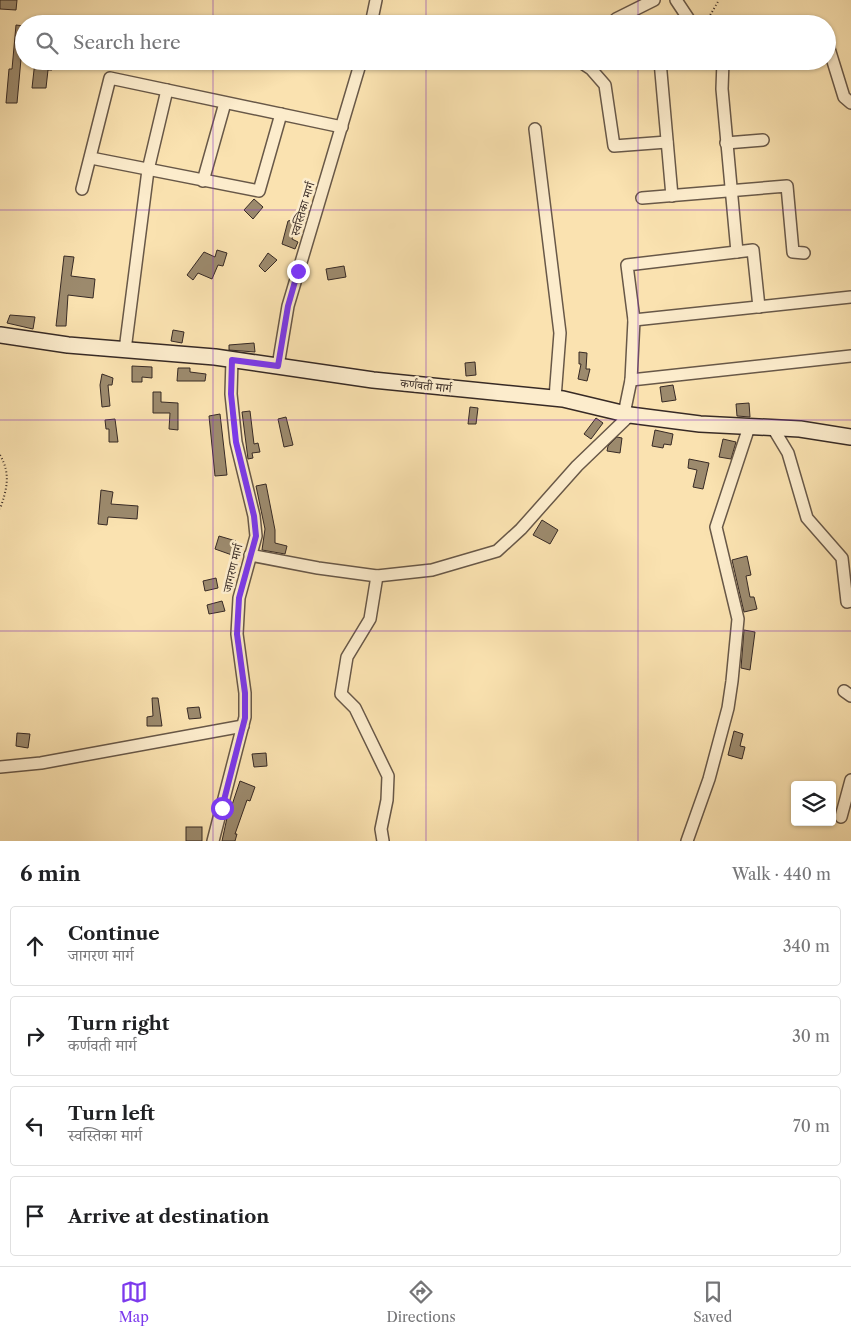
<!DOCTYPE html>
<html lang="en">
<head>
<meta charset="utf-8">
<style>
	:root { --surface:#fff; --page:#f2f2f2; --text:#202124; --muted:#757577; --line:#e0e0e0; --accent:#7c3aed }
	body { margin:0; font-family:"Libre Caslon Text","Noto Serif Devanagari",serif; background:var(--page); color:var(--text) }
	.controls { position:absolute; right:15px; bottom:15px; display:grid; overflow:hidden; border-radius:5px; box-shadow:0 1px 4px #0004 }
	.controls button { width:45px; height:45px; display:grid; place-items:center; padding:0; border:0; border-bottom:1px solid var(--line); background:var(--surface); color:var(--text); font:25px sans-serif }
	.stop { position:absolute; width:15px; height:15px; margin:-11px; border:4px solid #7c3aed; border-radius:50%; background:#fff }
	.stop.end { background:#7c3aed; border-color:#fff; box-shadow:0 1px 5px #0008 }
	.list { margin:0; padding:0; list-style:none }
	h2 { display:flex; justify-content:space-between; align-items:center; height:65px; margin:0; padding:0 20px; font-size:21px }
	h2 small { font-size:16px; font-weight:400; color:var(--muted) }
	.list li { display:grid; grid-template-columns:32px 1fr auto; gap:15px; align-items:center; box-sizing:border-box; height:80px; margin:0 10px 10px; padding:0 10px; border:1px solid var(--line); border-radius:5px }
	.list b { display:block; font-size:19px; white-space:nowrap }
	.list p { margin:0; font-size:16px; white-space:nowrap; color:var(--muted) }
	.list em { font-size:16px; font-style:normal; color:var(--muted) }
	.icon { flex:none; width:28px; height:28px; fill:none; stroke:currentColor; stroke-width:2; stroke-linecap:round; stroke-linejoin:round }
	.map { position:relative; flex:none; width:851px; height:841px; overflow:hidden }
	.search { position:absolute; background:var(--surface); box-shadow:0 1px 4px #0004; left:15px; right:15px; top:15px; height:55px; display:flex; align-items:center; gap:12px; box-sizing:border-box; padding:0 18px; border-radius:28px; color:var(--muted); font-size:19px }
	.sheet { height:425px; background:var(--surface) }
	nav { display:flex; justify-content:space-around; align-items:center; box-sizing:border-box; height:70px; border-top:1px solid var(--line); background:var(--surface); font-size:14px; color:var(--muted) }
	nav a { display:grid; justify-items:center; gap:2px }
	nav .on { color:var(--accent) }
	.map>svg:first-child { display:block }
	.building { fill:#9c8a6d; stroke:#372a25 }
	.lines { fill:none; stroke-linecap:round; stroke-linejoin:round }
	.minor-casing { stroke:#685848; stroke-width:14 }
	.secondary-casing { stroke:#372a25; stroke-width:18 }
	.path { stroke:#372a25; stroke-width:2; stroke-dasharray:1 2.5; stroke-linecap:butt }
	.minor { stroke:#fceccc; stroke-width:11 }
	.secondary { stroke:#fceccc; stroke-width:15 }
	.route { stroke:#7c3aed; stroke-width:6 }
	.grid { fill:none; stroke:#7b2cbf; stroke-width:1; stroke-opacity:0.55 }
	.labels { text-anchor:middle; stroke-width:5; stroke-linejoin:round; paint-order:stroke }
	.street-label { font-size:12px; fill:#372a25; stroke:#fceccc }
</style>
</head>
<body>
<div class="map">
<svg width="851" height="841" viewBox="0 0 851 841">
	<rect width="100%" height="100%" fill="#fae2b0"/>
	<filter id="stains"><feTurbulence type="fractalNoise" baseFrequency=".004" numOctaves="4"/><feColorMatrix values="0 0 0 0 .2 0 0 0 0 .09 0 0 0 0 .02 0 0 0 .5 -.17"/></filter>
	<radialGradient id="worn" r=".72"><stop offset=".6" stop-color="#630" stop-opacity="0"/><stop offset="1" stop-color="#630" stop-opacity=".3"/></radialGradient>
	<g class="building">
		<path d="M 0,0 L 17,0 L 16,10 L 0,9 Z"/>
		<path d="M 16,25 L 24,26 L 17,103 L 6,103 L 9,69 L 12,69 Z"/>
		<path d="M 35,61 L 51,61 L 52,70 L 48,70 L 46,88 L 32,88 Z"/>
		<path d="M 254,199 L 263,207 L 253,219 L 244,210 Z"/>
		<path d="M 292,220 L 297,222 L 292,239 L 298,242 L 295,249 L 282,244 L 288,221 Z"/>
		<path d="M 217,250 L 227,253 L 223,266 L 218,265 L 212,279 L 198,273 L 193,280 L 187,275 L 204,252 L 215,257 Z"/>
		<path d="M 268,253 L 277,260 L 265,272 L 259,266 Z"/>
		<path d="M 64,256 L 74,257 L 71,276 L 95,279 L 93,298 L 68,295 L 66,326 L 56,326 Z"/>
		<path d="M 344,266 L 346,277 L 328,280 L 326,269 Z"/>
		<path d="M 10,315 L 35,317 L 33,329 L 7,323 Z"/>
		<path d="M 173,330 L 184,332 L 182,343 L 171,341 Z"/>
		<path d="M 254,343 L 255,352 L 229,350 L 229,345 Z"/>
		<path d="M 579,352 L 587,353 L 586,369 L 590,369 L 587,381 L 578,379 L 581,364 L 579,364 Z"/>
		<path d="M 475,362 L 476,375 L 466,376 L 465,363 Z"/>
		<path d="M 132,366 L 152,367 L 152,378 L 142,377 L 142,382 L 132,382 Z"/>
		<path d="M 178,368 L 190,368 L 190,372 L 206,374 L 205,381 L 177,381 Z"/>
		<path d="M 102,374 L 113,378 L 112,385 L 108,385 L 110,406 L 102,407 L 100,385 Z"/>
		<path d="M 673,385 L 676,400 L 662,402 L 660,387 Z"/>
		<path d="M 153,392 L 161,392 L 161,402 L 178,403 L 178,430 L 169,429 L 170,413 L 153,413 Z"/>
		<path d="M 749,403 L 750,417 L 737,416 L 736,404 Z"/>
		<path d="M 470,407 L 478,408 L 476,424 L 468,424 Z"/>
		<path d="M 250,411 L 254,444 L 258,443 L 260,452 L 252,453 L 253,458 L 248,459 L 242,412 Z"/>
		<path d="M 220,414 L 227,475 L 215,476 L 209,416 Z"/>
		<path d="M 286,417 L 293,445 L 284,447 L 278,419 Z"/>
		<path d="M 596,418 L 603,423 L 591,439 L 584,434 Z"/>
		<path d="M 115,419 L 118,442 L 109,442 L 109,429 L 106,429 L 105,420 Z"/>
		<path d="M 655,430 L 673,434 L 671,445 L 664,444 L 663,448 L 652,446 Z"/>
		<path d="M 617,437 L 622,438 L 620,453 L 607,451 L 608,446 Z"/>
		<path d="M 723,439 L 736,442 L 731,459 L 719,457 Z"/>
		<path d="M 689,459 L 709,463 L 703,489 L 693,487 L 697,470 L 688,468 Z"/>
		<path d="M 266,484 L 275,530 L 275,543 L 287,546 L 285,554 L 262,550 L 265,529 L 256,486 Z"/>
		<path d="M 101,490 L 113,492 L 111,504 L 138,506 L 137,519 L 108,517 L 107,525 L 98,524 Z"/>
		<path d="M 542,520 L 558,530 L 550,544 L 533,535 Z"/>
		<path d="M 219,536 L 236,541 L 232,555 L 215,549 Z"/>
		<path d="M 747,556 L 751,575 L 746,576 L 750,597 L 754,597 L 757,609 L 744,612 L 732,560 Z"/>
		<path d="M 216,578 L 218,588 L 205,591 L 203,581 Z"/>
		<path d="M 222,601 L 225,611 L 209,614 L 207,605 Z"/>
		<path d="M 744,630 L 755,632 L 750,670 L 741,668 Z"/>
		<path d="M 152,698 L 158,698 L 162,726 L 147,726 L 147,717 L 153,716 Z"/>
		<path d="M 199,707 L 201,718 L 189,719 L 187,708 Z"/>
		<path d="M 734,731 L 743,734 L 740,746 L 745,747 L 742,759 L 728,755 Z"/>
		<path d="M 17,733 L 30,734 L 28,748 L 16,746 Z"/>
		<path d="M 266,753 L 267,766 L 254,767 L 252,754 Z"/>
		<path d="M 240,781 L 255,787 L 250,801 L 247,800 L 235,834 L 237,834 L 235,841 L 222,841 L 230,804 L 232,805 Z"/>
		<rect x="186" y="827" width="16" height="14"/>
	</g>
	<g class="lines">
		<g class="minor-casing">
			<g id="minor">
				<path d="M 676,0 L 692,24"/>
				<path d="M 616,19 L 654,0"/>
				<path d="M 371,24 L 376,0"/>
				<path d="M 827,42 L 844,97 L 851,103"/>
				<path d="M 579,61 L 591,69 L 605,85 L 614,146 L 667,142"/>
				<path d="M 660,61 L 672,196"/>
				<path d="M 723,61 L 722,89 L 737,252"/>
				<path d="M 535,129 L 560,333 L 555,398"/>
				<path d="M 726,143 L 763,140"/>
				<path d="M 91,158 L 259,191 L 281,114"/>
				<path d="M 203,181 L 225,103"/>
				<path d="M 82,189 L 110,78 L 342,127"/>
				<path d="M 642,198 L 787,186 L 793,252 L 804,253"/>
				<path d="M 634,320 L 851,297"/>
				<path d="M 125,350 L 148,170 L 167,90"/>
				<path d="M 278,366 L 288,306 L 361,61"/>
				<path d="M 631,380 L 851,356"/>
				<path d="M 624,414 L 631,380 L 634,320 L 627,265 L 753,250 L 759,307"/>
				<path d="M 773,428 L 788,453 L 807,518 L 842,558 L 847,602 L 851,601"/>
				<path d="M 250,555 L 318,568 L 377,576 L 432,570 L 497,551 L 521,529 L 577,466 L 630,415"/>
				<path d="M 377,576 L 370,619 L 347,657 L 341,694 L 355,708 L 388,776 L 387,800 L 381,829 L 383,841"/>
				<path d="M 844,691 L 851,696"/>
				<path d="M 0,767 L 41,763 L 243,726"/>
				<path d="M 841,817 L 851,780"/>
				<path d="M 213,841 L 245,717 L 245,693 L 237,634 L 239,598 L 256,536 L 254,516 L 236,442 L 231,394 L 232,359"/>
				<path d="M 687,841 L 709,779 L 728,708 L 732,681 L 738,619 L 716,527 L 749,427"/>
			</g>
		</g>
		<g class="secondary-casing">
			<path id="secondary" d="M 0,335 L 68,345 L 215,357 L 373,380 L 563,399 L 630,415 L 700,424 L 800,429 L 851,437"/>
		</g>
		<g class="path">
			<path d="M 705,24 L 719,0"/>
			<path d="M 0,455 C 11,474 7,489 0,509"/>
		</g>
		<use href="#minor" class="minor"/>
		<use href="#secondary" class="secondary"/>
	</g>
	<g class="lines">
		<path class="route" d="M 222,808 L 245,718 L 245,693 L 237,634 L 239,598 L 256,536 L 254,516 L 236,442 L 231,394 L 232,360 L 278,366 L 288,306 L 298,271"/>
	</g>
	<path class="grid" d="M 213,0 L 213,24M 426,0 L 426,24M 638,0 L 638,24M 213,61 L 213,841M 426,61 L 426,841M 638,61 L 638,841M 0,210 L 851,210M 0,420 L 851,420M 0,631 L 851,631"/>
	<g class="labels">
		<g class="street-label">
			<text transform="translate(303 209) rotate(-73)" y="4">स्वस्तिका मार्ग</text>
			<text transform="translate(426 386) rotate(6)" y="4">कर्णवती मार्ग</text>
			<text transform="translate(233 568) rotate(-76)" y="4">जागरण मार्ग</text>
		</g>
	</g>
	<rect width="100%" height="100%" filter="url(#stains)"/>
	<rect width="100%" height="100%" fill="url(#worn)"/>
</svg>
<div class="controls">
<button><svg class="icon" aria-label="layers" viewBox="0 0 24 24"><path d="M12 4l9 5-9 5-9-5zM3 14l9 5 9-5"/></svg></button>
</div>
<div class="stop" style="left:222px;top:808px"></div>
<div class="stop end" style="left:298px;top:271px"></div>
<div class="search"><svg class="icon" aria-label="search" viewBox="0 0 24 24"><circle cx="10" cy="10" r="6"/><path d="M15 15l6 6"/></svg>Search here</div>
</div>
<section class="sheet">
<h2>6 min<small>Walk · 440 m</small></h2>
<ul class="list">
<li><svg class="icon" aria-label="ahead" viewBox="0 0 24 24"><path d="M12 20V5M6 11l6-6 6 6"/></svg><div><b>Continue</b><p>जागरण मार्ग</p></div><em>340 m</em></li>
<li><svg class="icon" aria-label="right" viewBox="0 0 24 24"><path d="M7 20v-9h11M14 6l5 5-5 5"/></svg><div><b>Turn right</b><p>कर्णवती मार्ग</p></div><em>30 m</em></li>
<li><svg class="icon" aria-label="left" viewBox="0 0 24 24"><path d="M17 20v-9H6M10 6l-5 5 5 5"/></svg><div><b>Turn left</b><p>स्वस्तिका मार्ग</p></div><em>70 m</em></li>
<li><svg class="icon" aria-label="arrive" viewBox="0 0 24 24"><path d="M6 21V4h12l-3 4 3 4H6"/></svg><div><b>Arrive at destination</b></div></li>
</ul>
</section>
<nav>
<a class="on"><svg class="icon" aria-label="map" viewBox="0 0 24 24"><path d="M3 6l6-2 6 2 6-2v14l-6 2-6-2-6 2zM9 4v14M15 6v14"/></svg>Map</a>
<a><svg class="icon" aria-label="directions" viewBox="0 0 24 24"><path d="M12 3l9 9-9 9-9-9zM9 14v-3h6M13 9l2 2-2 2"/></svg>Directions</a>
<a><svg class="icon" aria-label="saved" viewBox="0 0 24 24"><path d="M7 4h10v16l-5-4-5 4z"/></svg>Saved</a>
</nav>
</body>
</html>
